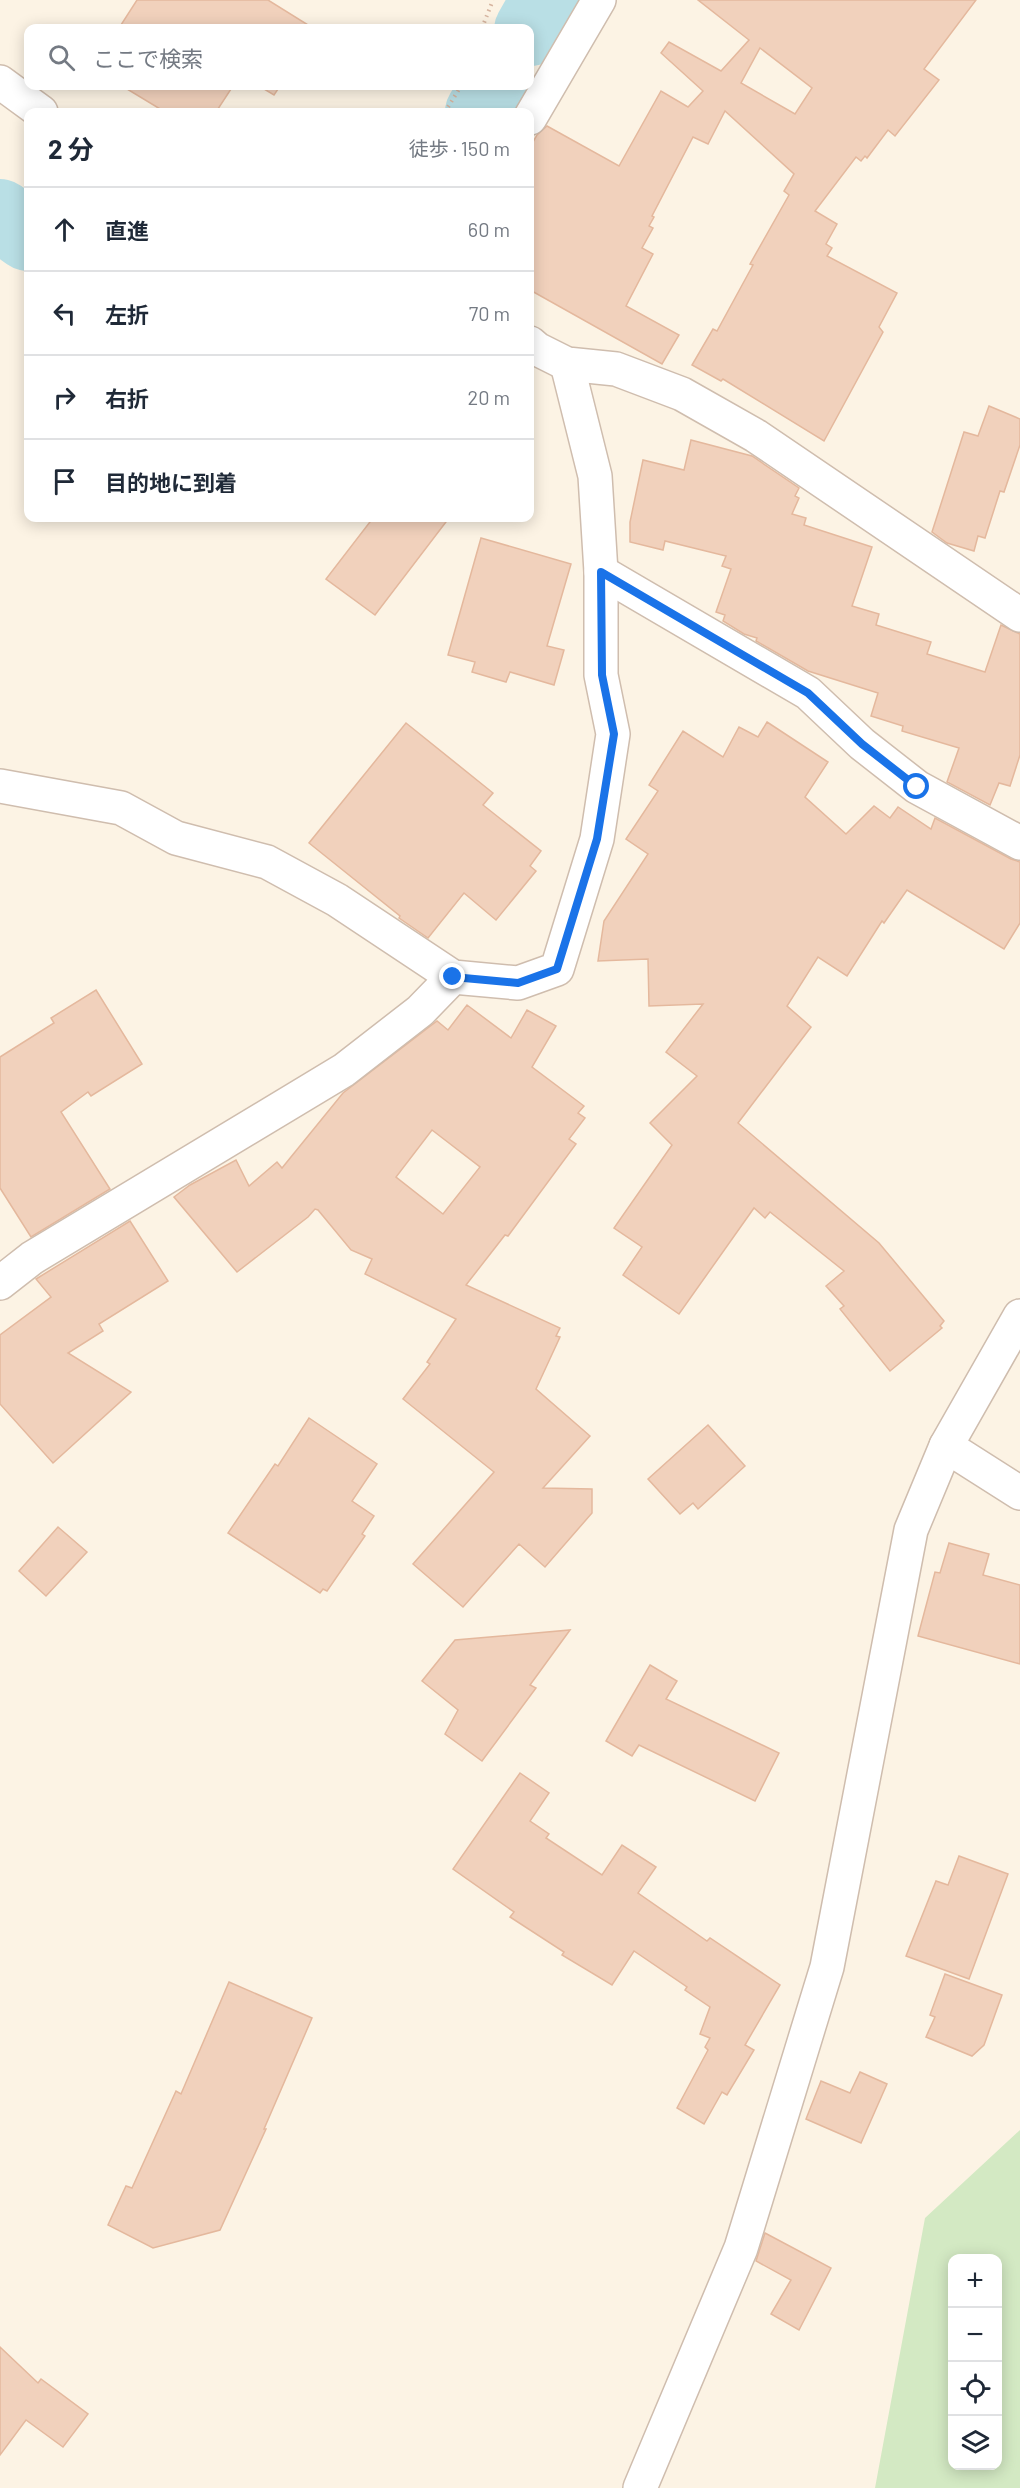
<!DOCTYPE html>
<html lang="ja">
<head>
<meta charset="utf-8">
<style>
	:root { --surface:#fff; --page:#f6f6f7; --text:#1f2937; --muted:#747a83; --line:#e0e1e3 }
	body { margin:0; font-family:Barlow,"Noto Sans JP",sans-serif; background:var(--page); color:var(--text) }
	.controls { position:absolute; right:18px; bottom:18px; display:grid; overflow:hidden; border-radius:12px; box-shadow:0 3px 15px #0003 }
	.controls button { width:54px; height:54px; display:grid; place-items:center; padding:0; border:0; border-bottom:2px solid var(--line); background:var(--surface); color:var(--text); font:30px sans-serif }
	.stop { position:absolute; width:18px; height:18px; margin:-14px; border:4px solid #1a73e8; border-radius:50%; background:#fff }
	.stop.end { background:#1a73e8; border-color:#fff; box-shadow:0 2px 6px #0008 }
	.list { margin:0; padding:0; list-style:none }
	h2 { display:flex; justify-content:space-between; align-items:center; height:78px; margin:0; padding:0 24px; font-size:26px }
	h2 small { font-size:20px; font-weight:400; color:var(--muted) }
	.list li { display:grid; grid-template-columns:39px 1fr auto; gap:18px; align-items:center; box-sizing:border-box; height:84px; padding:0 24px; border-top:2px solid var(--line) }
	.list b { display:block; font-size:22px; white-space:nowrap }
	.list em { font-size:20px; font-style:normal; color:var(--muted) }
	.icon { flex:none; width:33px; height:33px; fill:none; stroke:currentColor; stroke-width:2; stroke-linecap:round; stroke-linejoin:round }
	.map { position:relative; flex:none; width:1020px; height:2488px; overflow:hidden }
	.search { position:absolute; background:var(--surface); box-shadow:0 3px 15px #0003; left:24px; top:24px; width:510px; height:66px; display:flex; align-items:center; gap:15px; box-sizing:border-box; padding:0 21px; border-radius:12px; color:var(--muted); font-size:22px }
	.panel { position:absolute; background:var(--surface); box-shadow:0 3px 15px #0003; left:24px; top:108px; width:510px; height:414px; border-radius:12px }
	.map>svg:first-child { display:block }
	.green { fill:#d3e9c3; fill-rule:evenodd }
	.lines { fill:none; stroke-linecap:round; stroke-linejoin:round }
	.river { stroke:#b9dfe5; stroke-width:72 }
	.building { fill:#f1d1bc; stroke:#e4b89d; stroke-width:1.5; fill-rule:evenodd }
	.street-casing { stroke:#cfbdae; stroke-width:36 }
	.path { stroke:#d6b49f; stroke-width:4; stroke-dasharray:1.5 4.5; stroke-linecap:butt }
	.street { stroke:#fff; stroke-width:33 }
	.route { stroke:#1a73e8; stroke-width:8 }
</style>
</head>
<body>
<div class="map">
<svg width="1020" height="2488" viewBox="0 0 1020 2488">
	<rect width="100%" height="100%" fill="#fcf3e4"/>
	<path class="green" d="M 1020,2130 L 1020,2488 L 875,2488 L 925,2218 ZM 952,2258 L 998,2258 L 998,2466 L 952,2466 Z"/>
	<g class="lines">
		<g class="river">
			<path d="M 530,30 L 547,0"/>
			<path d="M 481,112 L 497,86"/>
			<path d="M 0,215 L 28,235"/>
		</g>
	</g>
	<g class="building">
		<path d="M 137,0 L 268,0 L 313,28 L 119,28 Z"/>
		<path d="M 698,0 L 976,0 L 924,69 L 939,80 L 895,136 L 888,130 L 867,158 L 865,156 L 861,161 L 856,157 L 815,211 L 837,224 L 826,244 L 832,248 L 827,256 L 897,293 L 879,327 L 883,332 L 824,441 L 723,379 L 721,381 L 692,365 L 713,329 L 717,331 L 753,265 L 750,264 L 789,195 L 784,191 L 794,174 L 725,111 L 708,144 L 693,137 L 652,216 L 654,217 L 649,226 L 653,228 L 642,248 L 653,254 L 626,306 L 679,335 L 662,364 L 530,290 L 530,147 L 537,135 L 547,126 L 619,166 L 661,91 L 688,107 L 703,91 L 661,53 L 669,42 L 721,71 L 749,40 ZM 760,48 L 812,88 L 795,114 L 741,83 Z"/>
		<path d="M 122,86 L 233,86 L 216,112 L 165,112 Z"/>
		<path d="M 259,86 L 280,86 L 274,95 Z"/>
		<path d="M 989,406 L 1020,419 L 1020,445 L 1004,492 L 1000,491 L 985,538 L 978,536 L 974,551 L 947,543 L 932,532 L 964,432 L 978,436 Z"/>
		<path d="M 691,440 L 752,456 L 799,488 L 795,496 L 799,498 L 792,514 L 806,518 L 804,525 L 872,547 L 852,606 L 879,614 L 876,625 L 931,642 L 927,654 L 985,672 L 1001,625 L 1020,634 L 1020,755 L 1010,786 L 999,783 L 990,805 L 947,782 L 959,748 L 902,731 L 903,726 L 871,716 L 878,693 L 808,671 L 756,641 L 757,638 L 744,634 L 723,621 L 725,615 L 716,612 L 731,569 L 722,566 L 726,556 L 665,541 L 663,550 L 630,542 L 630,522 L 643,460 L 684,470 Z"/>
		<path d="M 373,518 L 449,518 L 375,615 L 326,579 Z"/>
		<path d="M 481,538 L 571,564 L 547,646 L 564,650 L 554,685 L 510,672 L 506,682 L 472,672 L 475,662 L 448,655 Z"/>
		<path d="M 767,722 L 828,762 L 805,797 L 846,834 L 874,806 L 890,818 L 898,807 L 931,829 L 935,818 L 1011,859 L 1020,862 L 1020,923 L 1004,949 L 907,890 L 884,923 L 882,921 L 847,976 L 818,957 L 787,1006 L 811,1027 L 738,1123 L 879,1243 L 944,1321 L 940,1326 L 942,1328 L 890,1371 L 840,1309 L 844,1306 L 826,1286 L 844,1271 L 770,1212 L 765,1218 L 754,1208 L 679,1314 L 623,1275 L 642,1247 L 614,1228 L 672,1145 L 650,1123 L 697,1076 L 666,1052 L 703,1004 L 649,1006 L 648,959 L 598,961 L 604,921 L 648,854 L 626,839 L 658,791 L 649,785 L 683,731 L 723,757 L 739,727 L 758,737 Z"/>
		<path d="M 406,723 L 493,793 L 483,805 L 541,851 L 530,866 L 536,871 L 496,920 L 464,893 L 428,938 L 399,918 L 400,916 L 309,843 Z"/>
		<path d="M 96,990 L 142,1064 L 91,1096 L 88,1092 L 61,1112 L 110,1189 L 31,1237 L 0,1188 L 0,1057 L 54,1023 L 51,1018 Z"/>
		<path d="M 467,1005 L 511,1038 L 527,1010 L 556,1026 L 532,1067 L 584,1106 L 578,1113 L 585,1118 L 569,1139 L 576,1144 L 508,1236 L 505,1235 L 466,1285 L 560,1328 L 556,1336 L 560,1337 L 536,1389 L 590,1436 L 543,1488 L 592,1489 L 592,1513 L 545,1567 L 519,1544 L 463,1607 L 413,1564 L 494,1472 L 403,1399 L 430,1364 L 427,1362 L 456,1319 L 365,1274 L 372,1259 L 351,1250 L 318,1210 L 315,1209 L 308,1217 L 237,1272 L 174,1197 L 190,1185 L 236,1160 L 249,1186 L 277,1162 L 282,1168 L 343,1093 L 437,1021 L 448,1030 ZM 432,1130 L 480,1167 L 443,1214 L 396,1177 Z"/>
		<path d="M 130,1221 L 168,1281 L 99,1324 L 103,1331 L 68,1353 L 131,1392 L 53,1463 L 0,1404 L 0,1335 L 51,1297 L 36,1279 Z"/>
		<path d="M 309,1418 L 377,1464 L 352,1501 L 374,1516 L 362,1534 L 365,1536 L 327,1591 L 323,1589 L 320,1593 L 228,1533 L 275,1464 L 278,1466 Z"/>
		<path d="M 708,1425 L 745,1466 L 698,1509 L 693,1503 L 680,1514 L 648,1479 Z"/>
		<path d="M 58,1527 L 87,1552 L 46,1596 L 19,1571 Z"/>
		<path d="M 949,1543 L 989,1554 L 983,1575 L 1020,1585 L 1020,1664 L 918,1636 L 935,1572 L 940,1573 Z"/>
		<path d="M 570,1630 L 530,1685 L 536,1688 L 482,1761 L 445,1734 L 458,1710 L 422,1681 L 455,1640 Z"/>
		<path d="M 650,1665 L 677,1681 L 666,1699 L 779,1753 L 755,1801 L 639,1745 L 632,1756 L 606,1741 Z"/>
		<path d="M 520,1773 L 549,1793 L 530,1821 L 549,1834 L 546,1838 L 602,1875 L 622,1845 L 656,1867 L 638,1893 L 707,1941 L 710,1938 L 780,1985 L 745,2045 L 754,2050 L 727,2095 L 722,2092 L 704,2124 L 677,2108 L 708,2050 L 705,2047 L 710,2038 L 700,2034 L 710,2007 L 685,1990 L 687,1987 L 634,1951 L 612,1985 L 562,1955 L 564,1952 L 510,1917 L 514,1912 L 453,1869 Z"/>
		<path d="M 959,1856 L 1008,1874 L 969,1979 L 906,1956 L 936,1881 L 948,1885 Z"/>
		<path d="M 945,1974 L 1002,1995 L 984,2045 L 972,2056 L 926,2037 L 935,2017 L 930,2015 Z"/>
		<path d="M 229,1982 L 312,2018 L 264,2129 L 266,2129 L 220,2230 L 153,2248 L 108,2225 L 126,2186 L 132,2188 L 176,2091 L 181,2094 Z"/>
		<path d="M 860,2072 L 887,2084 L 861,2143 L 806,2119 L 821,2081 L 850,2093 Z"/>
		<path d="M 765,2233 L 831,2268 L 799,2330 L 771,2314 L 791,2280 L 756,2261 Z"/>
		<path d="M 0,2347 L 38,2383 L 41,2379 L 88,2414 L 63,2447 L 26,2420 L 0,2455 Z"/>
	</g>
	<g class="lines">
		<g class="street-casing">
			<g id="street">
				<path d="M 0,82 L 41,112"/>
				<path d="M 530,118 L 599,0"/>
				<path d="M 530,343 L 537,349 L 567,364 L 616,369 L 682,394 L 756,436 L 1020,615"/>
				<path d="M 601,572 L 808,693 L 862,744 L 917,787 L 1020,843"/>
				<path d="M 0,786 L 121,808 L 176,838 L 267,862 L 337,900 L 453,977 L 518,983 L 557,969 L 597,839 L 613,734 L 601,675 L 601,572 L 595,476 L 567,364"/>
				<path d="M 0,1283 L 32,1258 L 344,1070 L 420,1011 L 453,977"/>
				<path d="M 946,1446 L 1020,1493"/>
				<path d="M 640,2488 L 741,2248 L 827,1967 L 911,1530 L 946,1446 L 1020,1316"/>
			</g>
		</g>
		<g class="path">
			<path d="M 482,28 L 493,0"/>
			<path d="M 445,112 L 461,86"/>
		</g>
		<use href="#street" class="street"/>
	</g>
	<g class="lines">
		<path class="route" d="M 453,977 L 518,983 L 557,969 L 597,839 L 614,734 L 602,675 L 601,572 L 808,693 L 862,744 L 917,787"/>
	</g>
</svg>
<div class="controls">
<button>+</button>
<button>−</button>
<button><svg class="icon" aria-label="locate" viewBox="0 0 24 24"><circle cx="12" cy="12" r="6"/><path d="M12 2v4M12 18v4M2 12h4M18 12h4"/></svg></button>
<button><svg class="icon" aria-label="layers" viewBox="0 0 24 24"><path d="M12 4l9 5-9 5-9-5zM3 14l9 5 9-5"/></svg></button>
</div>
<div class="stop" style="left:917px;top:787px"></div>
<div class="stop end" style="left:453px;top:977px"></div>
<div class="search"><svg class="icon" aria-label="search" viewBox="0 0 24 24"><circle cx="10" cy="10" r="6"/><path d="M15 15l6 6"/></svg>ここで検索</div>
<section class="panel">
<h2>2 分<small>徒歩 · 150 m</small></h2>
<ul class="list">
<li><svg class="icon" aria-label="ahead" viewBox="0 0 24 24"><path d="M12 20V5M6 11l6-6 6 6"/></svg><div><b>直進</b></div><em>60 m</em></li>
<li><svg class="icon" aria-label="left" viewBox="0 0 24 24"><path d="M17 20v-9H6M10 6l-5 5 5 5"/></svg><div><b>左折</b></div><em>70 m</em></li>
<li><svg class="icon" aria-label="right" viewBox="0 0 24 24"><path d="M7 20v-9h11M14 6l5 5-5 5"/></svg><div><b>右折</b></div><em>20 m</em></li>
<li><svg class="icon" aria-label="arrive" viewBox="0 0 24 24"><path d="M6 21V4h12l-3 4 3 4H6"/></svg><div><b>目的地に到着</b></div></li>
</ul>
</section>
</div>
</body>
</html>
